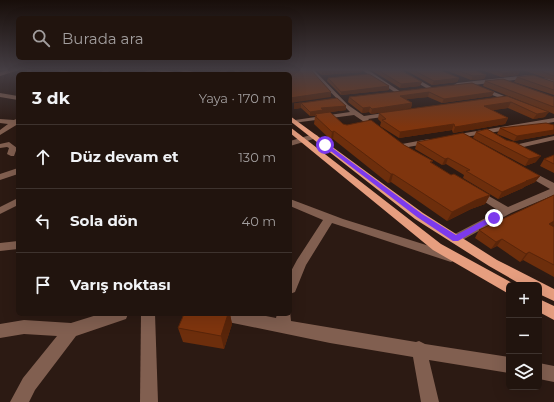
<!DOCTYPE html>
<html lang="tr">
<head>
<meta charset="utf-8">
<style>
	:root { --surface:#21140e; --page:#2d211c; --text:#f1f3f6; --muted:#a29e9e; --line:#3e332e }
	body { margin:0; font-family:Montserrat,sans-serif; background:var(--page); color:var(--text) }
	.controls { position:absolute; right:12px; bottom:12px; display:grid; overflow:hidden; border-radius:6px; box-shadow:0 4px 16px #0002 }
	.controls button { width:36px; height:36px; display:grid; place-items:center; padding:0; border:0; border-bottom:1px solid var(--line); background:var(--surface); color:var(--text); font:20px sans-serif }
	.stop { position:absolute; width:12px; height:12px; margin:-9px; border:3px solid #7c3aed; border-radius:50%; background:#fff }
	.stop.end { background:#7c3aed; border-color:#fff; box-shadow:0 1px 4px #0008 }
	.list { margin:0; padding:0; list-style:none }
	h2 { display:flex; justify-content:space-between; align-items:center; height:52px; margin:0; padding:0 16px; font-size:17px }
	h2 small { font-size:13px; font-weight:400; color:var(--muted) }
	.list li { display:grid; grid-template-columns:26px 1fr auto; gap:12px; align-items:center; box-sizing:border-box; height:64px; padding:0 16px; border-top:1px solid var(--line) }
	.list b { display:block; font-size:15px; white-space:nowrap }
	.list em { font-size:13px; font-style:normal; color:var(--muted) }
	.icon { flex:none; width:22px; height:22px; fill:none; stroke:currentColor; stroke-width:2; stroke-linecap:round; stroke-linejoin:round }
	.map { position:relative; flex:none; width:554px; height:402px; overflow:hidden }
	.search { position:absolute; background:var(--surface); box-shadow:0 4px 16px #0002; left:16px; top:16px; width:276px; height:44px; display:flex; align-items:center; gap:10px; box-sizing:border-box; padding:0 14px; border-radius:6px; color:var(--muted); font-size:15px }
	.panel { position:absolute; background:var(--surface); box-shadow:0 4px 16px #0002; left:16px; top:72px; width:276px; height:244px; border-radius:6px }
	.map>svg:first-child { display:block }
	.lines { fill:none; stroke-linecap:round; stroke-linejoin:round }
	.minor { fill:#815f50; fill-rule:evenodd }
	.major { fill:#e69e7f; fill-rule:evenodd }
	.wall { fill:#6d2e0c }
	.shaded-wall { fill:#59250a }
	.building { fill:#7f350e; stroke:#59250a }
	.route { fill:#7c3aed }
</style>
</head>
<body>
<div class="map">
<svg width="554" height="402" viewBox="0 0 554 402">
	<rect width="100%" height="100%" fill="#2c1a13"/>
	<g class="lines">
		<g class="minor">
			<path d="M 9,70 L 19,70 L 0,76 L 0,72 Z"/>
			<path d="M 27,70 L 31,70 L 32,74 L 26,74 Z"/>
			<path d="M 56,70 L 64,70 L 74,74 L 66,74 Z"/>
			<path d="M 104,70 L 111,70 L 105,74 L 98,74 Z"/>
			<path d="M 148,70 L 155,70 L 148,74 L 141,74 Z"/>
			<path d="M 222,70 L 229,70 L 223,74 L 216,74 Z"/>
			<path d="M 234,70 L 239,70 L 242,74 L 236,74 Z"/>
			<path d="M 309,70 L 314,70 L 348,105 L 364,116 L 390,112 L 393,114 L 390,116 L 368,119 L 380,128 L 376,130 L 354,115 L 293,123 L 293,121 L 295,120 L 350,112 Z"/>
			<path d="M 362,70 L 368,70 L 401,92 L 396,93 Z"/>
			<path d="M 395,70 L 401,70 L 433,88 L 428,89 Z"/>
			<path d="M 529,75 L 532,77 L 531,78 L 457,87 L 454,85 L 457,83 Z"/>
			<path d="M 539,78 L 554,79 L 554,83 L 537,81 L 536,80 Z"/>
			<path d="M 481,87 L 517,101 L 518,102 L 513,103 L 479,90 L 478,89 Z"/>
			<path d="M 0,93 L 18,96 L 18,100 L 0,97 Z"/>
			<path d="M 18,118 L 18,124 L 0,135 L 0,130 L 8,124 L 0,123 L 0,119 L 14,120 Z"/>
			<path d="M 554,118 L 554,122 L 453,139 L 449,137 L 453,135 Z"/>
			<path d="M 314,134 L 318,136 L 317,138 L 290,146 L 290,141 Z"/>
			<path d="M 554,136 L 554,140 L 519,148 L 505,146 L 504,144 L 508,142 L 519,144 Z"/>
			<path d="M 429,139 L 433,141 L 432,143 L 402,148 L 398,146 L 402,144 Z"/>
			<path d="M 9,142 L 17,148 L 14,156 L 11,156 L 7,154 L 9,148 L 7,147 L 0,148 L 0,144 Z"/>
			<path d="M 18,168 L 18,174 L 0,180 L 0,174 Z"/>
			<path d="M 527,169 L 554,183 L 554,195 L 511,213 L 459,242 L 455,243 L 451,242 L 449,239 L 451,236 L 499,211 L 474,195 L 472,193 L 474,191 L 480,191 L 508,207 L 550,189 L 524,174 L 523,172 L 524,170 Z"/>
			<path d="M 18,198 L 18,205 L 0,214 L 0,207 Z"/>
			<path d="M 290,199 L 343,219 L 455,254 L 457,257 L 455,260 L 451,262 L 332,223 L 306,265 L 295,292 L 290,294 L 290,273 L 297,260 L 323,220 L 290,206 Z"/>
			<path d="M 18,241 L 18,249 L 0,251 L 0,243 Z"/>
			<path d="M 290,311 L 291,321 L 416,342 L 419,341 L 425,344 L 509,357 L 509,373 L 429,360 L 439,402 L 421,402 L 413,357 L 330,343 L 223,321 L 218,319 L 216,314 L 256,314 L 276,318 L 277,314 L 290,314 Z"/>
			<path d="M 100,314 L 128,314 L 126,319 L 76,336 L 35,390 L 29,402 L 10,402 L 23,378 L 57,336 L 24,334 L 0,338 L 0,324 L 24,320 L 71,323 Z"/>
			<path d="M 141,314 L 155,314 L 158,402 L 140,402 Z"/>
			<path d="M 539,363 L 554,366 L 554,382 L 539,379 Z"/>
		</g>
		<g class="major">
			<path d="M 152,70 L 166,70 L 182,74 L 170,74 Z"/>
			<path d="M 176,70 L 187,70 L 200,74 L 190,74 Z"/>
			<path d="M 290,116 L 423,213 L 497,260 L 554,289 L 554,301 L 539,294 L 539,285 L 522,285 L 489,266 L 415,219 L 290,121 Z"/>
			<path d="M 290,127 L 441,244 L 514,284 L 509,285 L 509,294 L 433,250 L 290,133 Z"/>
			<path d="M 539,299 L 554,306 L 554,320 L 539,312 Z"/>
		</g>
	</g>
	<g class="wall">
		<path d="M 244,70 L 311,70 L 331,92 L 331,97 L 290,74 L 260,74 L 259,72 L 245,72 Z"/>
		<path d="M 316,70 L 362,70 L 362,72 L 322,75 Z"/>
		<path d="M 371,70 L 400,70 L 420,86 L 400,88 Z"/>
		<path d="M 405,70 L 440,70 L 459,78 L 457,82 L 432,85 Z"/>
		<path d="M 445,70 L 475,70 L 486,75 L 484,79 L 471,80 Z"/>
		<path d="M 482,70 L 519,70 L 518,75 L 501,77 Z"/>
		<path d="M 523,70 L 554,70 L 554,81 Z"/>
		<path d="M 517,77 L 554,82 L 554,95 L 514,82 Z"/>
		<path d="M 328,78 L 389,90 L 341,95 L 327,81 Z"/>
		<path d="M 485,81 L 554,97 L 554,114 L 483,86 Z"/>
		<path d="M 472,83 L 492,96 L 442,103 L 428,97 L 406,99 L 412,103 L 411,108 L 371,114 L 369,112 L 362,113 L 348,102 L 349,97 Z"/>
		<path d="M 507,96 L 545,117 L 533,119 L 508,108 L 492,110 L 508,118 L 505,124 L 453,133 L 452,130 L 399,138 L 380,126 L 381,122 L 378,119 L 379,113 Z"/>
		<path d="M 337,98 L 346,110 L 323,113 L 343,124 L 404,145 L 451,175 L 490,195 L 485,204 L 471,209 L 447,221 L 391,182 L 388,183 L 333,139 L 331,140 L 314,124 L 315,116 L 310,116 L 301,108 L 294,109 L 294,104 Z"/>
		<path d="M 554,125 L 554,134 L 514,141 L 497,134 L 500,128 Z"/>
		<path d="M 476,132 L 536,162 L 525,166 L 473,138 Z"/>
		<path d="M 417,142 L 540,176 L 535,182 L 524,187 L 523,188 L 498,199 L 463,178 L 464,175 L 446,164 L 442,165 L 415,149 Z"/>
		<path d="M 554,155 L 554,173 L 540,166 L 544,159 Z"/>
		<path d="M 554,195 L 554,225 L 553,226 L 554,227 L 554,277 L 523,260 L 520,262 L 497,246 L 491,249 L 475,238 L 479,230 Z"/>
		<path d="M 184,314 L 230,314 L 232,324 L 224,349 L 183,342 L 178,328 Z"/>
	</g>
	<g class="shaded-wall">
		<path d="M 335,70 L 362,70 L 362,72 L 322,75 L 322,72 Z"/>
		<path d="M 520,71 L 518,75 L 501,77 L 503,73 Z"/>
		<path d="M 486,75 L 484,79 L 471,80 L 473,76 Z"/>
		<path d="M 459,78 L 457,82 L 432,85 L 434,81 Z"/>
		<path d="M 422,82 L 420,86 L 400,88 L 401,84 Z"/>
		<path d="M 389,86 L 389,90 L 341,95 L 341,92 Z"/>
		<path d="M 331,92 L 331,97 L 290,103 L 290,98 Z"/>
		<path d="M 429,92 L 428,97 L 399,100 L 400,96 Z"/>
		<path d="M 494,92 L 492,96 L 442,103 L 444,99 Z"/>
		<path d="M 511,102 L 508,108 L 481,112 L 484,106 Z"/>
		<path d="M 301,103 L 301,108 L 294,109 L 294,104 Z"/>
		<path d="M 412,103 L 411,108 L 371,114 L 372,109 Z"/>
		<path d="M 346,106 L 346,110 L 323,113 L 323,114 L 315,114 L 315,116 L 310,116 L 310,112 L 321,108 Z"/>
		<path d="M 370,107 L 369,112 L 362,113 L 363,108 Z"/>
		<path d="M 549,112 L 545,117 L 533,119 L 537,114 Z"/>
		<path d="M 508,118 L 505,124 L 453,133 L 455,127 Z"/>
		<path d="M 454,124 L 452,130 L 399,138 L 400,132 Z"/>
		<path d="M 554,130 L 554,134 L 514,141 L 517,136 Z"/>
		<path d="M 334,131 L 333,139 L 331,140 L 332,132 Z"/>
		<path d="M 541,156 L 536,162 L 525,166 L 529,159 Z"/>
		<path d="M 448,158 L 446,164 L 442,165 L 445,159 Z"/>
		<path d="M 391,174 L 393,174 L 391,182 L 388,183 Z"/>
		<path d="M 540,176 L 535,182 L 524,187 L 523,188 L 498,199 L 502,192 L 526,181 Z"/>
		<path d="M 490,195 L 485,204 L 471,209 L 447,221 L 452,212 L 476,200 Z"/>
		<path d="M 554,221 L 554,225 L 543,231 L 549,224 Z"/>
		<path d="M 502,239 L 497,246 L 491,249 L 496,242 Z"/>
		<path d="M 529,252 L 523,260 L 520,262 L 526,254 Z"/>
		<path d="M 228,314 L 230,314 L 232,324 L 224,349 L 221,336 Z"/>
	</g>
	<g class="building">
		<path d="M 260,70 L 311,70 L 331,92 L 290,98 L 290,74 L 262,74 Z"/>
		<path d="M 321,70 L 335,70 L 322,72 Z"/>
		<path d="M 378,70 L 400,70 L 422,82 L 401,84 Z"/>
		<path d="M 413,70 L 440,70 L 459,78 L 434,81 Z"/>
		<path d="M 457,70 L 475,70 L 486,75 L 473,76 Z"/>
		<path d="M 495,70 L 519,70 L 520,71 L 503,73 Z"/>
		<path d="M 538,70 L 554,70 L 554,76 Z"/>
		<path d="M 369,74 L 389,86 L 341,92 L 328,78 Z"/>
		<path d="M 533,75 L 554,82 L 554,90 L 517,77 Z"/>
		<path d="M 503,79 L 554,97 L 554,107 L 485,81 Z"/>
		<path d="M 472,83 L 494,92 L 444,99 L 429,92 L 400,96 L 412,103 L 372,109 L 370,107 L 363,108 L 349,97 Z"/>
		<path d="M 507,96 L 549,112 L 537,114 L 511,102 L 484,106 L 508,118 L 455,127 L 454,124 L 400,132 L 382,120 L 386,119 L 379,113 Z"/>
		<path d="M 337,98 L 346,106 L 321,108 L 323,110 L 310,112 L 301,103 L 294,104 Z"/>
		<path d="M 330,112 L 343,124 L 347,125 L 371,120 L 404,145 L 433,161 L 430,162 L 451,175 L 454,174 L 490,195 L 476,200 L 452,212 L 393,174 L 391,174 L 334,131 L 332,132 L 315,116 L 317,116 L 315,114 Z"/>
		<path d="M 546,123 L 554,125 L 554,130 L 517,136 L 500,128 Z"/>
		<path d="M 487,129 L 506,140 L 514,142 L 541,156 L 529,159 L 476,132 Z"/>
		<path d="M 463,133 L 540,176 L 526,181 L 527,181 L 502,192 L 466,171 L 470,170 L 448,158 L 445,159 L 417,142 Z"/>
		<path d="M 554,155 L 554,164 L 544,159 Z"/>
		<path d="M 554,195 L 554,221 L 549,224 L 554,227 L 554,265 L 529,252 L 526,254 L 502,239 L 496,242 L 479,230 Z"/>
		<path d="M 184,314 L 228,314 L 221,336 L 178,328 Z"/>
	</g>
	<linearGradient id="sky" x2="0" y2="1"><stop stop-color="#180e0a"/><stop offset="0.55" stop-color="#453e44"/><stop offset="1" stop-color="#453e44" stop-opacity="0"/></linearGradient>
	<rect width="554" height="127" fill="url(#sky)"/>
	<path class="route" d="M 324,144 L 327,144 L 422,214 L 456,235 L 492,216 L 494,216 L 498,218 L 458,241 L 453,241 L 417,217 L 324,146 Z"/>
</svg>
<div class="controls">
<button>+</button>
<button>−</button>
<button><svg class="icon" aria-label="layers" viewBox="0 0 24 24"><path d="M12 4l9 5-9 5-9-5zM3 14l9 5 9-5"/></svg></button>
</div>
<div class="stop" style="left:325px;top:145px"></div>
<div class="stop end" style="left:494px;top:218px"></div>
<div class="search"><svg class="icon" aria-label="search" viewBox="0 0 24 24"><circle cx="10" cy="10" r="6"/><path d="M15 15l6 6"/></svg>Burada ara</div>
<section class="panel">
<h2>3 dk<small>Yaya · 170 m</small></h2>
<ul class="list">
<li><svg class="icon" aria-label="ahead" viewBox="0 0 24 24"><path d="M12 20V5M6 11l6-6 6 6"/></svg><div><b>Düz devam et</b></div><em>130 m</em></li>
<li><svg class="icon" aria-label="left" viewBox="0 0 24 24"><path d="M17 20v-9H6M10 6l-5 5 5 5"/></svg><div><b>Sola dön</b></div><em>40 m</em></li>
<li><svg class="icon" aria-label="arrive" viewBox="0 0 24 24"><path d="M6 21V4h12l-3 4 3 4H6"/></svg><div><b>Varış noktası</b></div></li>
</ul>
</section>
</div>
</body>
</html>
